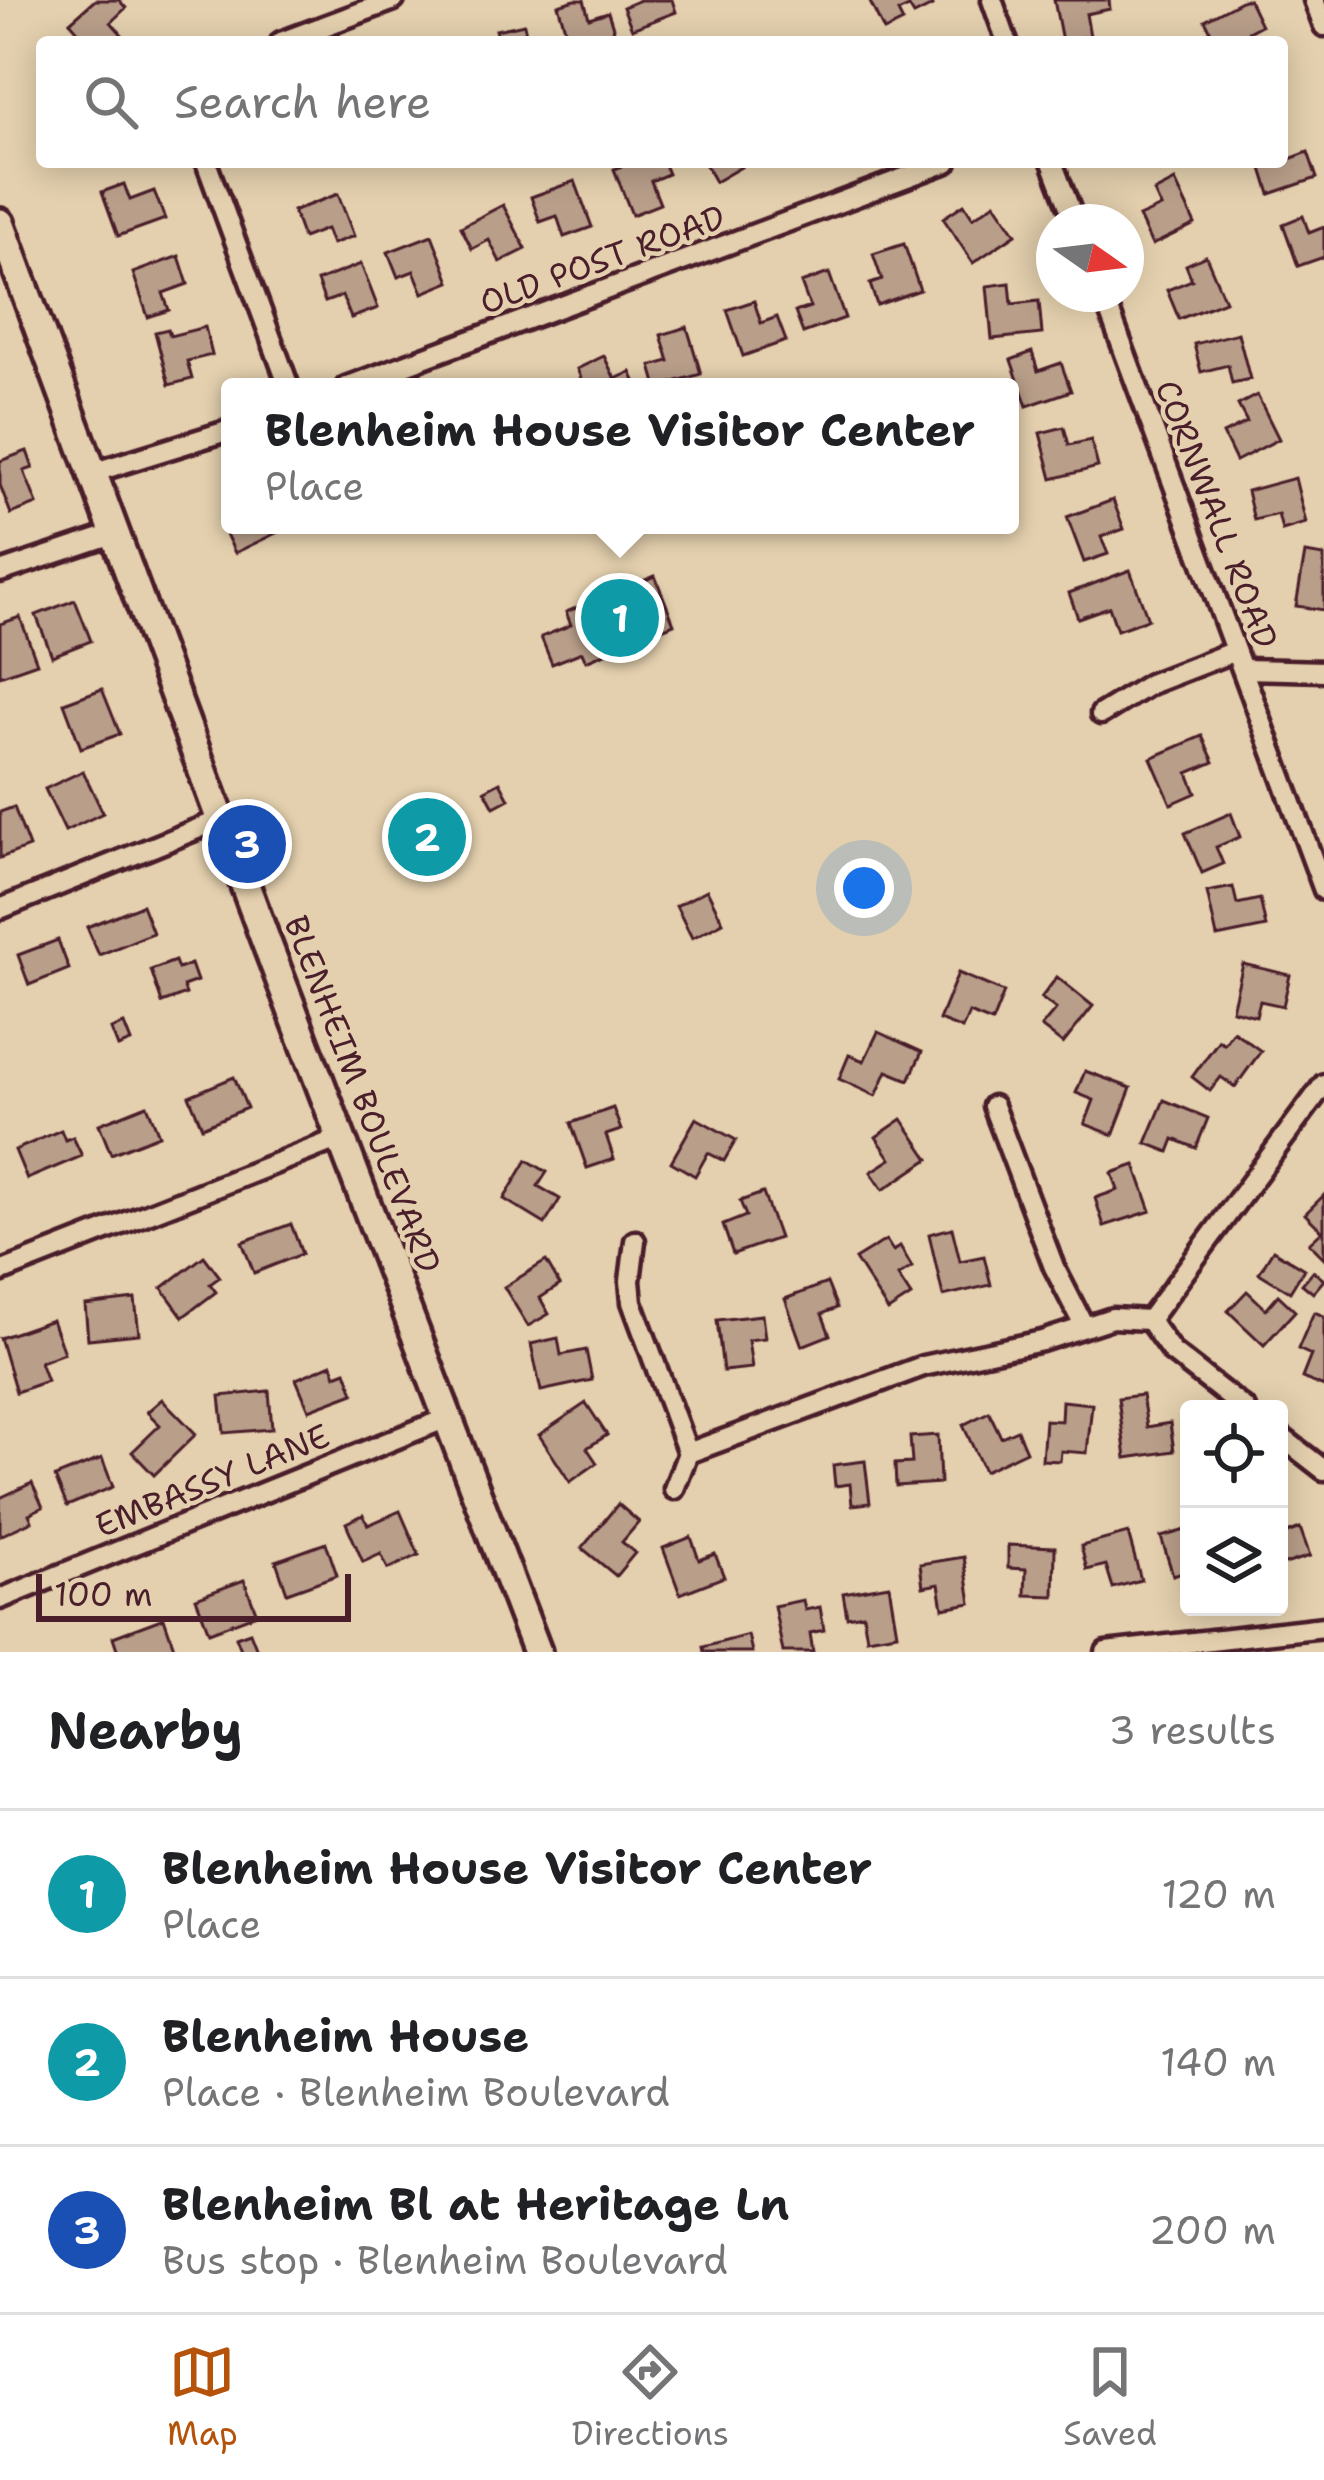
<!DOCTYPE html>
<html lang="en">
<head>
<meta charset="utf-8">
<style>
	:root { --surface:#fff; --page:#f6f6f6; --text:#202124; --muted:#757577; --line:#e0e0e0; --accent:#b45309 }
	body { margin:0; font-family:"Shantell Sans",sans-serif; background:var(--page); color:var(--text) }
	.controls { position:absolute; right:36px; bottom:36px; display:grid; overflow:hidden; border-radius:12px; box-shadow:0 6px 30px #0003 }
	.controls button { width:108px; height:108px; display:grid; place-items:center; padding:0; border:0; border-bottom:3px solid var(--line); background:var(--surface); color:var(--text); font:60px sans-serif }
	.compass { position:absolute; left:1036px; top:204px; width:108px; height:108px; border-radius:50%; background:var(--surface); box-shadow:0 6px 30px #0003; rotate:104deg }
	.scale { position:absolute; left:36px; bottom:30px; width:315px; box-sizing:border-box; padding-left:12px; border:6px solid #4a1f2b; border-top:0; font-size:33px; line-height:42px; white-space:nowrap; color:#4a1f2b; -webkit-text-stroke:9px #e4d0ae; paint-order:stroke }
	.you { position:absolute; left:864px; top:888px; width:42px; height:42px; margin:-30px; border:9px solid #fff; border-radius:50%; background:#1a73e8; box-shadow:0 0 0 18px #1a73e833 }
	.badge { display:grid; place-items:center; width:78px; height:78px; border-radius:50%; background:var(--accent); color:#fff; font-size:39px; font-weight:700 }
	.pin { position:absolute; translate:-50% -50%; border:6px solid #fff; box-shadow:0 3px 12px #0006 }
	.popup { position:absolute; left:221px; top:378px; width:798px; height:156px; box-sizing:border-box; display:grid; place-content:center; border-radius:12px; background:var(--surface); filter:drop-shadow(0 3px 9px #0005); font-size:39px; white-space:nowrap; color:var(--muted) }
	.popup b { font-size:45px; color:var(--text) }
	.popup::after { content:''; position:absolute; left:50%; top:100%; margin-left:-24px; border:24px solid transparent; border-top-color:var(--surface) }
	.list { margin:0; padding:0; list-style:none }
	h2 { display:flex; justify-content:space-between; align-items:center; height:156px; margin:0; padding:0 48px; font-size:51px }
	h2 small { font-size:39px; font-weight:400; color:var(--muted) }
	.list li { display:grid; grid-template-columns:78px 1fr auto; gap:36px; align-items:center; box-sizing:border-box; height:168px; padding:0 48px; border-top:3px solid var(--line) }
	.list b { display:block; font-size:45px; white-space:nowrap }
	.list p { margin:0; font-size:39px; white-space:nowrap; color:var(--muted) }
	.list em { font-size:39px; font-style:normal; color:var(--muted) }
	.icon { flex:none; width:66px; height:66px; fill:none; stroke:currentColor; stroke-width:2; stroke-linecap:round; stroke-linejoin:round }
	.map { position:relative; flex:none; width:1324px; height:1652px; overflow:hidden }
	.search { position:absolute; background:var(--surface); box-shadow:0 6px 30px #0003; left:36px; right:36px; top:36px; height:132px; display:flex; align-items:center; gap:30px; box-sizing:border-box; padding:0 42px; border-radius:12px; color:var(--muted); font-size:45px }
	.sheet { height:660px; background:var(--surface) }
	nav { display:flex; justify-content:space-around; align-items:center; box-sizing:border-box; height:168px; border-top:3px solid var(--line); background:var(--surface); font-size:33px; color:var(--muted) }
	nav a { display:grid; justify-items:center; gap:6px }
	nav .on { color:var(--accent) }
	.map>svg:first-child { display:block }
	.building { fill:#b99f8a; stroke:#4a1f2b; stroke-width:3 }
	.lines { fill:none; stroke-linecap:round; stroke-linejoin:round }
	.minor-casing { stroke:#4a1f2b; stroke-width:27 }
	.secondary-casing { stroke:#4a1f2b; stroke-width:36 }
	.minor { stroke:#e4d0ae; stroke-width:18 }
	.secondary { stroke:#e4d0ae; stroke-width:27 }
	.labels { text-anchor:middle; stroke-width:9; stroke-linejoin:round; paint-order:stroke }
	.street-label { font-size:33px; fill:#4a1f2b; stroke:#e4d0ae }
</style>
</head>
<body>
<div class="map">
<svg width="1324" height="1652" viewBox="0 0 1324 1652">
	<rect width="100%" height="100%" fill="#e4d0ae"/>
	<filter id="ink" filterUnits="userSpaceOnUse"><feTurbulence type="fractalNoise" baseFrequency=".00833" numOctaves="2"/><feDisplacementMap in="SourceGraphic" scale="24" xChannelSelector="R" yChannelSelector="G"/><feConvolveMatrix kernelMatrix="1 2 1 2 8 2 1 2 1" color-interpolation-filters="sRGB"/></filter>
	<g filter="url(#ink)">
		<g class="building">
			<path d="M 95,0 L 119,0 L 126,8 L 111,22 L 125,38 L 121,42 L 87,42 L 70,22 Z"/>
			<path d="M 575,0 L 584,0 L 589,18 L 608,12 L 617,40 L 569,42 L 558,5 Z"/>
			<path d="M 640,0 L 672,0 L 676,12 L 632,29 L 623,7 Z"/>
			<path d="M 869,0 L 929,0 L 932,6 L 914,15 L 909,7 L 898,12 L 903,22 L 884,31 Z"/>
			<path d="M 1054,0 L 1109,0 L 1110,9 L 1086,14 L 1090,36 L 1062,41 Z"/>
			<path d="M 1243,0 L 1249,0 L 1261,25 L 1239,37 L 1241,42 L 1216,42 L 1205,20 Z"/>
			<path d="M 524,24 L 528,42 L 499,42 L 496,30 Z"/>
			<path d="M 1308,152 L 1317,178 L 1270,194 L 1260,162 L 1282,162 Z"/>
			<path d="M 632,162 L 663,162 L 668,174 L 651,181 L 660,204 L 632,215 L 614,169 Z"/>
			<path d="M 704,162 L 738,162 L 741,167 L 715,182 Z"/>
			<path d="M 575,181 L 592,227 L 564,237 L 557,216 L 540,222 L 531,197 Z"/>
			<path d="M 1175,181 L 1195,224 L 1152,245 L 1139,217 L 1161,207 L 1154,192 Z"/>
			<path d="M 124,184 L 130,200 L 154,191 L 165,219 L 118,236 L 102,192 Z"/>
			<path d="M 338,194 L 354,236 L 332,244 L 326,229 L 303,238 L 293,211 Z"/>
			<path d="M 995,203 L 1016,234 L 973,263 L 943,218 L 964,204 L 973,218 Z"/>
			<path d="M 503,205 L 526,249 L 500,262 L 489,240 L 472,249 L 461,227 Z"/>
			<path d="M 1303,216 L 1309,233 L 1324,227 L 1324,257 L 1298,266 L 1283,224 Z"/>
			<path d="M 432,235 L 450,282 L 423,293 L 414,271 L 398,277 L 388,252 Z"/>
			<path d="M 904,244 L 920,290 L 877,305 L 870,284 L 882,280 L 873,254 Z"/>
			<path d="M 179,256 L 188,284 L 163,293 L 169,310 L 148,317 L 133,273 Z"/>
			<path d="M 1206,256 L 1225,301 L 1179,319 L 1167,290 L 1192,280 L 1186,265 Z"/>
			<path d="M 361,264 L 378,308 L 351,318 L 342,296 L 325,302 L 317,281 Z"/>
			<path d="M 829,273 L 845,318 L 803,333 L 795,312 L 810,307 L 801,283 Z"/>
			<path d="M 1010,283 L 1012,304 L 1039,301 L 1042,334 L 992,339 L 987,286 Z"/>
			<path d="M 754,301 L 761,323 L 777,317 L 786,341 L 743,356 L 727,310 Z"/>
			<path d="M 205,327 L 212,355 L 187,361 L 192,379 L 169,385 L 155,332 L 168,329 L 170,336 Z"/>
			<path d="M 687,327 L 701,374 L 657,387 L 651,366 L 669,361 L 661,335 Z"/>
			<path d="M 1238,333 L 1250,379 L 1232,383 L 1228,365 L 1201,372 L 1194,344 Z"/>
			<path d="M 1032,352 L 1038,371 L 1061,363 L 1071,391 L 1027,406 L 1011,360 Z"/>
			<path d="M 604,356 L 615,379 L 631,372 L 638,387 L 585,387 L 577,369 Z"/>
			<path d="M 1257,395 L 1279,439 L 1236,461 L 1223,434 L 1247,422 L 1238,405 Z"/>
			<path d="M 1064,427 L 1069,445 L 1091,440 L 1098,467 L 1052,479 L 1040,433 Z"/>
			<path d="M 27,451 L 33,468 L 24,471 L 37,504 L 11,514 L 0,485 L 0,461 Z"/>
			<path d="M 1295,478 L 1306,523 L 1282,530 L 1278,514 L 1254,520 L 1247,491 Z"/>
			<path d="M 1113,500 L 1124,529 L 1101,537 L 1108,554 L 1084,562 L 1067,517 Z"/>
			<path d="M 240,525 L 275,525 L 278,532 L 235,553 L 225,532 Z"/>
			<path d="M 1305,553 L 1324,556 L 1324,610 L 1296,606 Z"/>
			<path d="M 1130,570 L 1148,619 L 1117,630 L 1109,607 L 1078,618 L 1069,593 Z"/>
			<path d="M 655,576 L 674,624 L 586,661 L 582,652 L 552,664 L 541,637 L 571,625 L 566,612 Z"/>
			<path d="M 75,600 L 91,641 L 52,656 L 36,615 Z"/>
			<path d="M 20,617 L 37,663 L 0,676 L 0,624 Z"/>
			<path d="M 102,689 L 120,734 L 81,748 L 64,703 Z"/>
			<path d="M 1202,736 L 1214,762 L 1188,773 L 1196,793 L 1171,804 L 1151,758 Z"/>
			<path d="M 83,771 L 103,813 L 65,831 L 45,789 Z"/>
			<path d="M 500,782 L 509,799 L 494,807 L 485,790 Z"/>
			<path d="M 14,807 L 29,847 L 0,858 L 0,812 Z"/>
			<path d="M 433,811 L 451,849 L 424,862 L 418,849 L 410,853 L 403,840 L 413,835 L 408,823 Z"/>
			<path d="M 1231,813 L 1240,837 L 1216,847 L 1223,864 L 1202,873 L 1185,833 Z"/>
			<path d="M 1233,887 L 1237,904 L 1260,899 L 1266,927 L 1217,937 L 1207,892 Z"/>
			<path d="M 707,890 L 723,922 L 692,938 L 676,906 Z"/>
			<path d="M 142,905 L 153,933 L 99,955 L 87,927 Z"/>
			<path d="M 58,940 L 69,969 L 29,985 L 18,955 Z"/>
			<path d="M 175,961 L 178,969 L 191,964 L 197,981 L 183,986 L 186,994 L 162,1003 L 151,970 Z"/>
			<path d="M 1243,964 L 1290,975 L 1283,1006 L 1260,1001 L 1256,1016 L 1232,1010 Z"/>
			<path d="M 958,973 L 1004,992 L 992,1022 L 969,1013 L 962,1029 L 939,1020 Z"/>
			<path d="M 1057,977 L 1093,1006 L 1063,1044 L 1041,1027 L 1056,1009 L 1041,998 Z"/>
			<path d="M 124,1024 L 131,1042 L 118,1047 L 111,1029 Z"/>
			<path d="M 1233,1031 L 1261,1051 L 1235,1087 L 1221,1077 L 1210,1091 L 1192,1077 L 1219,1040 L 1224,1044 Z"/>
			<path d="M 878,1032 L 922,1052 L 909,1080 L 887,1071 L 876,1096 L 839,1079 L 849,1055 L 864,1061 Z"/>
			<path d="M 1085,1071 L 1131,1088 L 1113,1135 L 1085,1124 L 1094,1100 L 1076,1093 Z"/>
			<path d="M 234,1077 L 247,1108 L 202,1127 L 189,1096 Z"/>
			<path d="M 1164,1100 L 1208,1118 L 1196,1148 L 1174,1139 L 1169,1152 L 1146,1143 Z"/>
			<path d="M 147,1105 L 159,1135 L 111,1154 L 99,1124 Z"/>
			<path d="M 613,1108 L 621,1130 L 606,1135 L 614,1159 L 587,1168 L 571,1123 Z"/>
			<path d="M 696,1118 L 736,1140 L 724,1161 L 708,1153 L 695,1176 L 671,1162 Z"/>
			<path d="M 902,1119 L 929,1159 L 883,1190 L 871,1172 L 891,1159 L 876,1137 Z"/>
			<path d="M 61,1130 L 65,1140 L 73,1137 L 82,1156 L 27,1179 L 15,1150 Z"/>
			<path d="M 527,1160 L 547,1172 L 538,1186 L 560,1199 L 545,1224 L 504,1199 Z"/>
			<path d="M 1135,1165 L 1151,1211 L 1104,1226 L 1095,1198 L 1118,1190 L 1112,1173 Z"/>
			<path d="M 763,1193 L 779,1238 L 733,1254 L 723,1225 L 746,1216 L 740,1201 Z"/>
			<path d="M 1324,1195 L 1324,1258 L 1309,1243 L 1322,1231 L 1305,1214 Z"/>
			<path d="M 291,1224 L 302,1254 L 254,1273 L 242,1242 Z"/>
			<path d="M 952,1228 L 960,1261 L 984,1256 L 991,1285 L 943,1296 L 929,1234 Z"/>
			<path d="M 886,1240 L 893,1251 L 900,1246 L 912,1267 L 898,1276 L 911,1296 L 888,1311 L 855,1259 Z"/>
			<path d="M 1273,1250 L 1304,1269 L 1290,1292 L 1259,1273 Z"/>
			<path d="M 204,1256 L 220,1277 L 210,1284 L 216,1292 L 183,1317 L 162,1288 Z"/>
			<path d="M 546,1261 L 560,1285 L 540,1298 L 549,1314 L 528,1326 L 504,1287 Z"/>
			<path d="M 1313,1271 L 1324,1280 L 1313,1293 L 1302,1284 Z"/>
			<path d="M 827,1283 L 837,1308 L 822,1314 L 830,1335 L 802,1346 L 785,1299 Z"/>
			<path d="M 1247,1291 L 1266,1309 L 1278,1295 L 1295,1311 L 1264,1345 L 1228,1311 Z"/>
			<path d="M 135,1299 L 139,1334 L 88,1339 L 85,1305 Z"/>
			<path d="M 1314,1312 L 1324,1316 L 1324,1387 L 1302,1378 L 1311,1355 L 1298,1349 Z"/>
			<path d="M 762,1315 L 765,1338 L 748,1340 L 752,1368 L 723,1371 L 717,1320 Z"/>
			<path d="M 52,1320 L 64,1353 L 40,1362 L 47,1381 L 16,1392 L 0,1338 Z"/>
			<path d="M 558,1338 L 561,1355 L 586,1350 L 592,1380 L 541,1391 L 531,1344 Z"/>
			<path d="M 332,1364 L 336,1375 L 346,1371 L 354,1393 L 309,1410 L 296,1379 Z"/>
			<path d="M 269,1391 L 272,1429 L 224,1433 L 220,1396 Z"/>
			<path d="M 1142,1395 L 1147,1427 L 1170,1423 L 1174,1451 L 1126,1458 L 1118,1398 Z"/>
			<path d="M 162,1399 L 196,1434 L 154,1475 L 132,1452 L 160,1425 L 147,1412 Z"/>
			<path d="M 1062,1401 L 1092,1404 L 1087,1453 L 1061,1451 L 1060,1461 L 1042,1460 L 1045,1420 L 1061,1421 Z"/>
			<path d="M 586,1403 L 607,1435 L 587,1448 L 597,1463 L 570,1482 L 539,1435 Z"/>
			<path d="M 989,1412 L 1001,1437 L 1017,1430 L 1026,1451 L 984,1471 L 963,1425 Z"/>
			<path d="M 938,1435 L 940,1483 L 896,1486 L 895,1464 L 912,1463 L 910,1437 Z"/>
			<path d="M 102,1458 L 113,1487 L 67,1506 L 55,1477 Z"/>
			<path d="M 865,1461 L 870,1503 L 852,1505 L 850,1484 L 835,1486 L 833,1465 Z"/>
			<path d="M 32,1483 L 43,1507 L 29,1514 L 32,1521 L 0,1536 L 0,1498 Z"/>
			<path d="M 618,1504 L 639,1522 L 622,1542 L 635,1553 L 616,1576 L 582,1548 Z"/>
			<path d="M 400,1511 L 419,1555 L 388,1569 L 381,1554 L 363,1562 L 346,1523 L 363,1515 L 368,1525 Z"/>
			<path d="M 1300,1528 L 1310,1556 L 1279,1566 L 1279,1536 Z"/>
			<path d="M 1189,1529 L 1189,1570 L 1173,1575 L 1161,1537 Z"/>
			<path d="M 1128,1533 L 1141,1580 L 1113,1588 L 1106,1565 L 1087,1570 L 1081,1546 Z"/>
			<path d="M 691,1537 L 699,1560 L 715,1554 L 724,1577 L 680,1594 L 663,1548 Z"/>
			<path d="M 326,1543 L 337,1575 L 287,1593 L 276,1561 Z"/>
			<path d="M 1008,1545 L 1055,1547 L 1054,1596 L 1025,1595 L 1026,1569 L 1008,1568 Z"/>
			<path d="M 964,1557 L 971,1603 L 943,1608 L 939,1584 L 923,1587 L 920,1564 Z"/>
			<path d="M 244,1580 L 257,1614 L 209,1632 L 196,1598 Z"/>
			<path d="M 889,1585 L 897,1633 L 867,1638 L 863,1614 L 847,1617 L 843,1593 Z"/>
			<path d="M 803,1600 L 805,1610 L 820,1607 L 824,1630 L 810,1633 L 813,1652 L 783,1652 L 774,1606 Z"/>
			<path d="M 164,1618 L 175,1650 L 118,1652 L 113,1637 Z"/>
			<path d="M 250,1632 L 257,1650 L 242,1652 L 236,1637 Z"/>
			<path d="M 748,1635 L 752,1652 L 704,1652 L 703,1647 Z"/>
		</g>
		<g class="lines">
			<g class="minor-casing">
				<g id="minor">
					<path d="M 992,0 L 1007,42"/>
					<path d="M 1314,0 L 1324,26"/>
					<path d="M 281,42 L 394,0"/>
					<path d="M 206,162 L 289,387"/>
					<path d="M 1052,162 L 1075,222"/>
					<path d="M 1103,294 L 1324,890"/>
					<path d="M 346,387 L 947,162"/>
					<path d="M 95,472 L 230,430"/>
					<path d="M 0,572 L 116,533"/>
					<path d="M 1244,669 L 1324,671"/>
					<path d="M 1101,714 L 1150,684 L 1235,651"/>
					<path d="M 0,909 L 222,819"/>
					<path d="M 993,1106 L 1054,1267 L 1084,1326"/>
					<path d="M 635,1241 L 630,1281 L 632,1302 L 688,1453"/>
					<path d="M 0,1272 L 340,1138"/>
					<path d="M 1149,1320 L 1324,1084"/>
					<path d="M 1149,1320 L 1172,1352 L 1245,1409"/>
					<path d="M 1279,1435 L 1324,1470"/>
					<path d="M 688,1453 L 923,1366 L 1042,1341 L 1112,1318 L 1149,1320"/>
					<path d="M 674,1489 L 688,1453"/>
					<path d="M 0,1599 L 447,1418"/>
					<path d="M 1106,1652 L 1324,1627"/>
				</g>
			</g>
			<g class="secondary-casing">
				<path id="secondary" d="M 0,223 L 265,939 L 537,1652"/>
			</g>
			<use href="#minor" class="minor"/>
			<use href="#secondary" class="secondary"/>
		</g>
	</g>
	<g class="labels">
		<g class="street-label">
			<text transform="translate(602 259) rotate(-20)" y="12">OLD POST ROAD</text>
			<text transform="translate(1217 514) rotate(69)" y="12">CORNWALL ROAD</text>
			<text transform="translate(363 1094) rotate(69)" y="12">BLENHEIM BOULEVARD</text>
			<text transform="translate(212 1480) rotate(-22)" y="12">EMBASSY LANE</text>
		</g>
	</g>
</svg>
<div class="controls">
<button><svg class="icon" aria-label="locate" viewBox="0 0 24 24"><circle cx="12" cy="12" r="6"/><path d="M12 2v4M12 18v4M2 12h4M18 12h4"/></svg></button>
<button><svg class="icon" aria-label="layers" viewBox="0 0 24 24"><path d="M12 4l9 5-9 5-9-5zM3 14l9 5 9-5"/></svg></button>
</div>
<svg class="compass" viewBox="-18 -18 36 36"><path d="M0-13l5 13h-10z" fill="#e53935"/><path d="M0 13l5-13h-10z" fill="#757577"/></svg>
<div class="scale">100 m</div>
<div class="you"></div>
<div class="pin badge" style="left:620px;top:618px;background:#0f9aa8">1</div>
<div class="popup"><b>Blenheim House Visitor Center</b>Place</div>
<div class="pin badge" style="left:427px;top:837px;background:#0f9aa8">2</div>
<div class="pin badge" style="left:247px;top:844px;background:#1a4fb4">3</div>
<div class="search"><svg class="icon" aria-label="search" viewBox="0 0 24 24"><circle cx="10" cy="10" r="6"/><path d="M15 15l6 6"/></svg>Search here</div>
</div>
<section class="sheet">
<h2>Nearby<small>3 results</small></h2>
<ul class="list">
<li><span class="badge" style="background:#0f9aa8">1</span><div><b>Blenheim House Visitor Center</b><p>Place</p></div><em>120 m</em></li>
<li><span class="badge" style="background:#0f9aa8">2</span><div><b>Blenheim House</b><p>Place · Blenheim Boulevard</p></div><em>140 m</em></li>
<li><span class="badge" style="background:#1a4fb4">3</span><div><b>Blenheim Bl at Heritage Ln</b><p>Bus stop · Blenheim Boulevard</p></div><em>200 m</em></li>
</ul>
</section>
<nav>
<a class="on"><svg class="icon" aria-label="map" viewBox="0 0 24 24"><path d="M3 6l6-2 6 2 6-2v14l-6 2-6-2-6 2zM9 4v14M15 6v14"/></svg>Map</a>
<a><svg class="icon" aria-label="directions" viewBox="0 0 24 24"><path d="M12 3l9 9-9 9-9-9zM9 14v-3h6M13 9l2 2-2 2"/></svg>Directions</a>
<a><svg class="icon" aria-label="saved" viewBox="0 0 24 24"><path d="M7 4h10v16l-5-4-5 4z"/></svg>Saved</a>
</nav>
</body>
</html>
